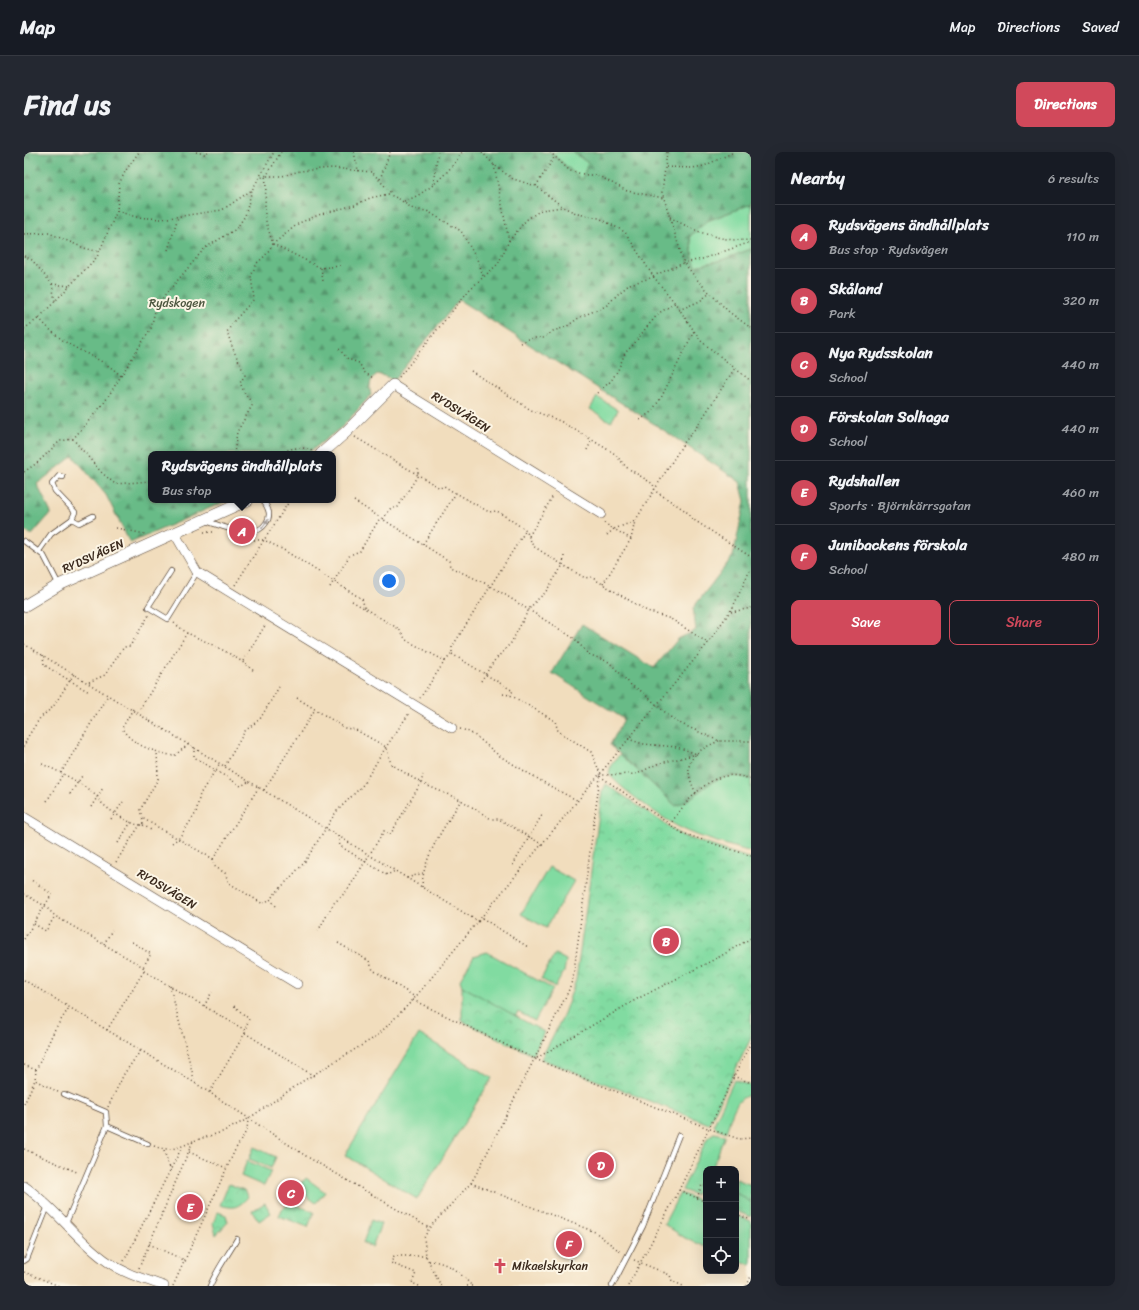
<!DOCTYPE html>
<html lang="en">
<head>
<meta charset="utf-8">
<style>
	:root { --surface:#171b24; --page:#242831; --text:#f1f3f6; --muted:#9ea1a6; --line:#363941; --accent:#d1495b }
	body { margin:0; font-family:Sriracha,sans-serif; background:var(--page); color:var(--text) }
	.controls { position:absolute; right:12px; bottom:12px; display:grid; overflow:hidden; border-radius:8px; box-shadow:0 4px 16px #0002 }
	.controls button { width:36px; height:36px; display:grid; place-items:center; padding:0; border:0; border-bottom:1px solid var(--line); background:var(--surface); color:var(--text); font:20px sans-serif }
	.you { position:absolute; left:365px; top:429px; width:14px; height:14px; margin:-10px; border:3px solid #fff; border-radius:50%; background:#1a73e8; box-shadow:0 0 0 6px #1a73e833 }
	.badge { display:grid; place-items:center; width:26px; height:26px; border-radius:50%; background:var(--accent); color:#fff; font-size:13px; font-weight:700 }
	.pin { position:absolute; translate:-50% -50%; border:2px solid #fff; box-shadow:0 1px 4px #0006 }
	.popup { position:absolute; left:124px; top:299px; width:188px; height:52px; box-sizing:border-box; display:grid; place-content:center; border-radius:8px; background:var(--surface); filter:drop-shadow(0 1px 3px #0005); font-size:13px; white-space:nowrap; color:var(--muted) }
	.popup b { font-size:15px; color:var(--text) }
	.popup::after { content:''; position:absolute; left:50%; top:100%; margin-left:-8px; border:8px solid transparent; border-top-color:var(--surface) }
	.list { margin:0; padding:0; list-style:none }
	h2 { display:flex; justify-content:space-between; align-items:center; height:52px; margin:0; padding:0 16px; font-size:17px }
	h2 small { font-size:13px; font-weight:400; color:var(--muted) }
	.list li { display:grid; grid-template-columns:26px 1fr auto; gap:12px; align-items:center; box-sizing:border-box; height:64px; padding:0 16px; border-top:1px solid var(--line) }
	.list b { display:block; font-size:15px; white-space:nowrap }
	.list p { margin:0; font-size:13px; white-space:nowrap; color:var(--muted) }
	.list em { font-size:13px; font-style:normal; color:var(--muted) }
	.actions { display:flex; gap:8px; padding:12px 16px }
	.actions a { flex:1; padding:9px 0; border:1px solid var(--accent); border-radius:8px; text-align:center; font-size:14px; color:var(--accent) }
	.actions .main { background:var(--accent); color:#fff }
	.icon { flex:none; width:22px; height:22px; fill:none; stroke:currentColor; stroke-width:2; stroke-linecap:round; stroke-linejoin:round }
	.map { position:relative; flex:none; width:727px; height:1134px; overflow:hidden; border-radius:8px }
	header { display:flex; align-items:center; gap:24px; box-sizing:border-box; height:56px; padding:0 20px; background:var(--surface); border-bottom:1px solid var(--line) }
	header strong { font-size:19px }
	nav { display:flex; gap:22px; margin-inline-start:auto; font-size:14px }
	.intro { display:flex; align-items:center; justify-content:space-between; box-sizing:border-box; height:96px; padding:0 24px }
	h1 { margin:0; font-size:28px }
	.button { padding:10px 18px; border-radius:8px; background:var(--accent); color:#fff; font-size:14px; font-weight:700 }
	main { display:flex; gap:24px; padding:0 24px }
	aside { flex:1; background:var(--surface); border-radius:8px; box-shadow:0 4px 16px #0002 }
	.map>svg:first-child { display:block }
	.grass { fill:#81dba1; stroke:#5e8260 }
	.forest { fill:url(#forest-firs); stroke:#527252 }
	.park { fill:url(#park-crowns); stroke:#5e8260 }
	.lines { fill:none; stroke-linecap:round; stroke-linejoin:round }
	.service-casing { stroke:#564536; stroke-width:6 }
	.minor-casing { stroke:#564536; stroke-width:10 }
	.tertiary-casing { stroke:#564536; stroke-width:12 }
	.path { stroke:#564536; stroke-width:1.5; stroke-dasharray:1 3; stroke-linecap:butt }
	.service { stroke:#fff; stroke-width:4.5 }
	.minor { stroke:#fff; stroke-width:9 }
	.tertiary { stroke:#fff; stroke-width:11 }
	.oneway { fill:#a79f9a }
	.labels { text-anchor:middle; stroke-width:4; stroke-linejoin:round; paint-order:stroke }
	.park-label { font-size:12px; fill:#4c563f; stroke:#fcf5e5 }
	.street-label { font-size:12px; fill:#3b2a1e; stroke:#fcf5e5 }
	.poi-label { font-size:12px; fill:#3b2a1e; stroke:#fcf5e5; text-anchor:start }
</style>
</head>
<body>
<header>
<strong>Map</strong>
<nav><a>Map</a><a>Directions</a><a>Saved</a></nav>
</header>
<div class="intro"><h1>Find us</h1><a class="button">Directions</a></div>
<main>
<div class="map">
<svg width="727" height="1134" viewBox="0 0 727 1134">
	<defs>
		<pattern id="forest-firs" width="22" height="20" patternUnits="userSpaceOnUse"><rect width="22" height="20" fill="#68bb87"/><path d="M5 1l3.5 6h-7zM16 11l3.5 6h-7z" fill="#57986e"/></pattern>
		<pattern id="park-crowns" width="20" height="18" patternUnits="userSpaceOnUse"><rect width="20" height="18" fill="#81dba1"/><path d="M2 6a3 3 0 1 1 6 0M12 15a3 3 0 1 1 6 0" fill="none" stroke="#70bc8a"/></pattern>
	</defs>
	<rect width="100%" height="100%" fill="#fcf5e5"/>
	<filter id="ink" filterUnits="userSpaceOnUse"><feTurbulence type="fractalNoise" baseFrequency=".025" numOctaves="2"/><feDisplacementMap in="SourceGraphic" scale="8" xChannelSelector="R" yChannelSelector="G"/><feConvolveMatrix kernelMatrix="1 2 1 2 8 2 1 2 1" color-interpolation-filters="sRGB"/></filter>
	<filter id="wash" filterUnits="userSpaceOnUse"><feTurbulence type="fractalNoise" baseFrequency=".012" numOctaves="4" result="noise"/><feDisplacementMap in="SourceGraphic" scale="16" xChannelSelector="R" yChannelSelector="G"/><feGaussianBlur stdDeviation="0.9" result="paint"/><feColorMatrix in="noise" values="0 0 0 0 0 0 0 0 0 0 0 0 0 0 0 0 0 1.4 0 .05"/><feComposite in="paint" operator="in"/></filter>
	<g filter="url(#wash)">
		<rect width="100%" height="100%" fill="#f1ddbd"/>
		<g class="grass">
			<path d="M 526,0 L 549,0 L 564,11 L 558,28 Z"/>
			<path d="M 727,52 L 727,97 L 698,108 L 672,114 L 669,107 L 666,84 L 683,69 Z"/>
			<path d="M 573,245 L 594,258 L 587,270 L 566,257 Z"/>
			<path d="M 596,602 L 652,654 C 683,641 688,615 727,627 L 727,700 C 704,693 679,687 657,676 C 645,671 588,631 585,621 L 587,613 Z"/>
			<path d="M 525,715 L 550,729 L 522,776 L 497,762 Z"/>
			<path d="M 463,800 L 529,837 L 511,869 L 494,860 L 491,865 L 438,834 L 436,828 L 450,804 Z"/>
			<path d="M 395,882 L 468,926 L 393,1047 L 321,1003 Z"/>
			<path d="M 710,928 L 727,934 L 727,943 C 710,945 707,967 702,980 L 692,976 L 690,972 Z"/>
			<path d="M 690,981 L 701,983 L 688,1017 L 682,1017 L 682,1033 L 677,1031 L 672,1043 L 658,1038 L 684,985 Z"/>
			<path d="M 230,995 L 252,1005 L 247,1016 L 225,1007 Z"/>
			<path d="M 223,1009 L 247,1019 L 240,1034 L 217,1024 Z"/>
			<path d="M 282,1026 L 301,1040 L 292,1051 L 273,1037 Z"/>
			<path d="M 712,1027 L 727,1033 L 727,1050 L 712,1041 Z"/>
			<path d="M 656,1041 L 682,1051 L 682,1095 L 661,1086 L 640,1072 Z"/>
			<path d="M 712,1063 L 727,1069 L 727,1113 L 712,1107 Z"/>
			<path d="M 347,1068 L 357,1072 L 348,1095 L 339,1091 Z"/>
		</g>
		<path class="forest" d="M 0,0 L 526,0 L 558,28 L 564,11 L 549,0 L 727,0 L 727,52 L 683,69 L 666,84 L 669,107 L 672,114 L 698,108 L 727,97 L 727,627 C 688,615 683,641 652,654 L 586,593 L 600,567 L 528,521 L 558,472 L 630,516 L 654,487 L 672,478 L 669,456 L 709,404 L 721,349 L 716,330 L 635,275 L 435,148 L 369,229 L 360,224 L 353,222 C 345,229 345,234 347,243 L 319,274 L 283,302 L 127,302 L 127,348 L 204,348 L 106,391 L 82,343 L 49,304 L 13,332 L 27,361 L 8,383 L 0,379 Z"/>
		<g class="park">
			<path d="M 582,632 L 659,684 L 727,707 L 727,886 L 685,972 L 517,907 L 539,864 L 552,828 L 578,640 Z"/>
			<path d="M 531,802 L 542,808 L 540,820 L 531,835 L 517,827 Z"/>
			<path d="M 438,834 L 520,880 L 509,903 L 438,869 Z"/>
			<path d="M 205,1032 L 220,1038 L 224,1045 C 214,1056 210,1057 196,1053 Z"/>
			<path d="M 712,1041 L 727,1050 L 727,1065 L 712,1059 Z"/>
			<path d="M 241,1051 L 247,1061 L 235,1069 L 228,1059 Z"/>
			<path d="M 267,1051 L 290,1060 L 284,1075 L 255,1064 L 258,1057 Z"/>
			<path d="M 194,1060 L 202,1063 L 204,1070 L 192,1083 L 189,1071 Z"/>
		</g>
	</g>
	<g filter="url(#ink)">
		<g class="lines">
			<g class="service-casing">
				<g id="service">
					<path d="M 39,325 L 35,324 L 28,332 L 31,339 L 51,360 L 48,367"/>
					<path d="M 182,369 C 199,374 230,390 242,371 C 248,363 244,356 239,348"/>
					<path d="M 0,389 L 20,404 L 35,433"/>
					<path d="M 15,399 L 27,382 L 48,367 L 55,371 L 69,364"/>
					<path d="M 147,419 L 124,455 L 144,467 L 173,420"/>
					<path d="M 40,942 L 82,960 L 83,974 L 124,992"/>
					<path d="M 42,1071 L 83,974"/>
					<path d="M 0,1109 L 3,1107 L 24,1054"/>
					<path d="M 186,1134 C 193,1117 204,1103 213,1087"/>
					<path d="M 588,1134 L 619,1074 L 655,983"/>
				</g>
			</g>
			<g class="minor-casing">
				<g id="minor">
					<path d="M 369,233 L 577,362"/>
					<path d="M 151,382 L 173,420 L 428,576"/>
					<path d="M 0,665 L 273,832"/>
					<path d="M 0,1034 C 31,1055 53,1089 84,1110 C 101,1122 121,1127 140,1134"/>
				</g>
			</g>
			<g class="tertiary-casing">
				<g id="tertiary">
					<path d="M 297,302 L 322,280 L 369,233"/>
					<path d="M 0,454 L 35,433 L 224,348"/>
				</g>
			</g>
			<g class="path">
				<path d="M 172,0 L 180,2 L 184,0"/>
				<path d="M 330,0 L 334,18"/>
				<path d="M 458,0 L 470,13 L 489,27 L 512,34 L 539,55 L 554,62 L 575,66 L 601,80 L 629,124 L 651,151 L 677,189 L 727,229"/>
				<path d="M 526,0 L 546,19 L 563,23 L 573,23 L 603,39 L 640,46"/>
				<path d="M 643,0 L 638,40 L 660,111 L 676,131 L 705,160 L 727,176"/>
				<path d="M 470,13 L 485,89"/>
				<path d="M 642,15 L 668,16 L 680,14 L 710,0"/>
				<path d="M 234,27 L 243,23 L 257,0"/>
				<path d="M 356,27 L 366,0"/>
				<path d="M 409,32 L 414,0"/>
				<path d="M 512,34 L 531,4"/>
				<path d="M 380,49 C 402,43 426,20 438,0"/>
				<path d="M 93,59 L 112,65 L 137,67 L 198,58 L 228,38 L 250,0"/>
				<path d="M 646,65 C 671,80 697,90 727,88"/>
				<path d="M 0,82 L 25,81 L 60,96 L 75,100"/>
				<path d="M 144,98 L 154,65"/>
				<path d="M 0,104 L 8,108 L 28,132 L 31,149"/>
				<path d="M 316,114 L 297,116 L 249,92 C 245,79 240,68 241,55 C 241,44 243,35 241,24 L 258,24 L 276,19 L 308,16 L 348,20 L 368,42"/>
				<path d="M 297,116 L 299,129"/>
				<path d="M 629,124 L 660,111 L 678,107 L 727,90"/>
				<path d="M 28,132 L 46,134"/>
				<path d="M 655,158 L 676,149 L 686,141"/>
				<path d="M 15,166 C 25,178 38,189 52,196 C 68,205 84,211 97,224 L 80,251 L 49,287 L 77,320 L 91,332 L 127,329"/>
				<path d="M 0,177 L 15,166 L 73,105 L 93,59 L 95,32 L 102,18 L 115,0"/>
				<path d="M 496,191 L 506,186 L 519,186 L 529,179 L 542,175 L 556,165 L 582,154 L 594,142 L 606,132 L 630,125"/>
				<path d="M 315,197 L 324,207 L 335,211 L 340,220 L 349,226"/>
				<path d="M 447,219 L 507,258 L 536,269 L 568,288"/>
				<path d="M 97,224 L 127,176 L 131,159 L 142,142 L 181,96 L 212,77 L 221,64 L 228,38"/>
				<path d="M 375,225 L 446,137 L 474,112 L 485,89 L 502,68 L 517,58 L 539,55"/>
				<path d="M 573,241 L 587,229 L 594,218 L 601,201 L 610,192 L 622,176 L 635,161 L 651,151"/>
				<path d="M 616,268 L 627,260 L 637,246 L 670,179"/>
				<path d="M 331,285 L 416,336 L 420,334 L 431,341"/>
				<path d="M 563,298 L 568,288 L 591,302 L 602,315 L 629,332 L 631,339 L 662,359 L 667,366 L 727,405"/>
				<path d="M 210,302 L 213,280 L 229,252 L 221,242 L 216,231 L 221,223 L 209,197 L 203,180 L 210,169 L 230,147 L 227,124 L 233,111 L 241,104 L 249,92 L 275,71 L 297,62 L 331,53 L 346,46 L 364,42 L 375,47 L 389,57 L 403,59 L 437,79 L 455,111 L 459,124"/>
				<path d="M 252,302 C 265,298 275,292 288,299"/>
				<path d="M 0,320 L 13,311 L 36,289 L 49,287"/>
				<path d="M 330,349 L 425,409 L 426,415 L 467,434 L 551,487 L 564,502 L 585,510 L 608,534 L 617,539 L 651,569 L 695,589 L 727,589"/>
				<path d="M 359,367 L 366,357 L 374,355 L 394,323 L 394,315"/>
				<path d="M 580,371 L 590,377 L 611,369"/>
				<path d="M 250,373 L 266,348"/>
				<path d="M 92,376 L 121,382"/>
				<path d="M 180,380 L 191,380"/>
				<path d="M 583,383 L 590,377 L 607,387"/>
				<path d="M 505,384 L 529,344"/>
				<path d="M 226,388 L 240,388 L 248,376"/>
				<path d="M 399,392 L 432,341 L 465,360 L 473,359 L 502,378 L 428,495 L 428,502 L 421,509"/>
				<path d="M 540,404 L 539,413 L 561,426 L 567,425 L 623,459 L 647,467 L 684,491"/>
				<path d="M 579,432 L 607,387 L 611,369 L 659,292 L 674,273 L 711,216"/>
				<path d="M 211,433 L 240,388 L 258,397 L 338,447 L 341,457"/>
				<path d="M 306,435 L 326,403 L 336,399 L 356,366"/>
				<path d="M 328,449 L 375,477 L 382,488 L 421,509 L 396,546"/>
				<path d="M 707,460 L 727,456"/>
				<path d="M 150,471 L 163,481"/>
				<path d="M 0,492 L 455,770"/>
				<path d="M 428,502 L 489,539 L 486,543"/>
				<path d="M 19,503 L 20,513 L 65,540"/>
				<path d="M 219,509 L 242,472"/>
				<path d="M 457,529 L 470,509 L 487,491 L 505,457 L 513,448 L 521,441 L 539,413 L 509,394 L 502,378"/>
				<path d="M 65,530 L 81,523 L 100,495 L 106,494 L 125,463"/>
				<path d="M 479,542 L 486,543 L 531,569 L 534,579 L 567,600 L 577,623 L 613,622 L 633,612 L 673,602"/>
				<path d="M 273,546 L 321,576 L 332,578 L 362,595 L 367,612 L 397,631 L 437,648 L 467,667 L 475,667 L 519,693"/>
				<path d="M 109,557 L 98,576 C 108,594 132,600 150,604 L 165,592"/>
				<path d="M 114,560 L 163,481 C 187,492 211,502 231,520"/>
				<path d="M 436,577 C 453,580 465,598 479,606 C 504,621 529,637 555,649"/>
				<path d="M 604,587 L 619,592 L 653,595 L 673,602"/>
				<path d="M 0,595 L 3,586 L 16,566 L 29,555 L 50,522"/>
				<path d="M 170,595 L 170,605 L 217,634 L 226,629"/>
				<path d="M 18,612 C 36,620 55,629 70,642 C 73,644 74,647 76,649 C 82,657 107,673 116,673"/>
				<path d="M 201,614 L 221,579 L 236,567 L 255,535"/>
				<path d="M 37,621 L 84,543"/>
				<path d="M 576,624 L 658,681 L 727,704"/>
				<path d="M 240,638 L 290,559"/>
				<path d="M 672,641 C 657,612 666,601 695,589"/>
				<path d="M 46,642 L 58,624"/>
				<path d="M 23,649 L 39,622"/>
				<path d="M 67,655 L 79,636"/>
				<path d="M 118,666 L 116,658 L 134,627 L 133,599"/>
				<path d="M 87,667 L 99,650"/>
				<path d="M 119,673 L 127,678"/>
				<path d="M 646,673 C 657,655 680,627 702,624 C 710,622 719,625 727,627"/>
				<path d="M 314,684 L 316,694 L 363,723 L 371,719"/>
				<path d="M 94,691 L 107,670"/>
				<path d="M 148,691 L 155,686 L 172,661 L 176,642 L 196,611"/>
				<path d="M 189,707 L 235,635"/>
				<path d="M 92,710 L 116,673 L 119,673 L 118,666 L 189,707 L 190,714 L 201,721 L 205,731 L 239,752 L 246,747"/>
				<path d="M 489,713 L 518,663"/>
				<path d="M 383,726 L 399,721"/>
				<path d="M 398,735 C 399,703 421,675 437,648"/>
				<path d="M 0,742 L 21,754 L 31,764 L 119,815 L 120,819 L 221,878 L 221,881 L 290,924"/>
				<path d="M 252,754 L 246,747 L 280,711 L 312,660 L 338,634 L 362,595 L 386,560"/>
				<path d="M 458,766 L 504,795"/>
				<path d="M 10,772 L 22,779 L 31,764"/>
				<path d="M 294,779 L 310,751 L 323,739 L 360,679 L 366,683 L 397,631 L 399,623"/>
				<path d="M 0,787 L 28,742 L 7,728"/>
				<path d="M 108,790 L 127,802 L 119,815"/>
				<path d="M 314,791 L 345,809 L 349,818 L 391,845"/>
				<path d="M 80,792 L 88,778"/>
				<path d="M 0,828 L 171,931 L 282,1004 L 405,1076"/>
				<path d="M 146,834 L 171,931"/>
				<path d="M 389,848 L 511,907 L 686,977 L 715,987 L 727,986"/>
				<path d="M 180,854 L 188,840"/>
				<path d="M 210,854 L 225,867 L 221,878"/>
				<path d="M 83,878 L 120,819"/>
				<path d="M 513,906 L 613,847 L 695,805 L 727,786"/>
				<path d="M 0,913 L 12,918 L 11,928 L 34,940"/>
				<path d="M 12,918 L 31,877 L 45,856"/>
				<path d="M 709,924 L 727,931"/>
				<path d="M 186,940 L 221,881"/>
				<path d="M 0,952 L 11,928"/>
				<path d="M 84,955 L 100,922 L 117,898"/>
				<path d="M 130,994 C 144,1000 156,996 169,989"/>
				<path d="M 0,997 L 55,1021"/>
				<path d="M 140,999 L 147,1019"/>
				<path d="M 165,1000 L 202,1016"/>
				<path d="M 447,1031 L 571,1080 L 598,1101"/>
				<path d="M 655,1038 L 682,1050"/>
				<path d="M 673,1046 L 678,1033 L 682,1034"/>
				<path d="M 712,1062 L 727,1068"/>
				<path d="M 125,1092 L 162,1109"/>
				<path d="M 610,1108 L 646,1123 L 648,1129 L 659,1134"/>
				<path d="M 100,1109 L 158,995"/>
				<path d="M 405,1109 C 422,1109 437,1121 447,1133"/>
				<path d="M 115,1116 L 169,989 L 198,980 L 224,967 L 279,929 L 353,884 L 389,848 L 684,491 L 709,455 L 727,416"/>
				<path d="M 0,1120 L 35,1134"/>
				<path d="M 149,1134 L 211,998 L 223,978 L 224,967"/>
				<path d="M 395,1134 L 388,1131 L 392,1121 L 367,1111 L 370,1104 L 402,1104"/>
				<path d="M 417,1134 L 402,1104 L 400,1086 L 405,1076 L 447,1031 L 456,1015 L 544,840 L 549,826 L 576,625"/>
				<path d="M 443,1134 L 448,1134"/>
				<path d="M 604,1134 L 655,1038 L 727,890"/>
				<path d="M 723,1134 L 727,1124"/>
			</g>
			<use href="#service" class="service"/>
			<use href="#minor" class="minor"/>
			<use href="#tertiary" class="tertiary"/>
		</g>
		<defs><path id="oneway-solid" d="M-6-.8H1V-3.2L6.5 0L1 3.2V.8H-6Z"/></defs>
		<use class="oneway" href="#oneway-solid" transform="translate(241 372) rotate(-54)"/>
	</g>
	<defs>
		<g id="church-bare" transform="scale(1.2)"><path d="M-1.2-6h2.4v3.5h3.3v2.4h-3.3V6h-2.4V-.1h-3.3v-2.4h3.3Z" fill="#d1495b" stroke="#fcf5e5" stroke-width="2.5" paint-order="stroke"/></g>
	</defs>
	<g fill-rule="evenodd">
		<use href="#church-bare" x="476" y="1114"/>
	</g>
	<g class="labels">
		<g class="park-label">
			<text x="153" y="155">Rydskogen</text>
		</g>
		<g class="street-label">
			<text transform="translate(437 260) rotate(32)" y="4">RYDSVÄGEN</text>
			<text transform="translate(69 404) rotate(-24)" y="4">RYDSVÄGEN</text>
			<text transform="translate(143 737) rotate(31)" y="4">RYDSVÄGEN</text>
		</g>
		<g class="poi-label">
			<text x="488" y="1118">Mikaelskyrkan</text>
		</g>
	</g>
</svg>
<div class="controls">
<button>+</button>
<button>−</button>
<button><svg class="icon" aria-label="locate" viewBox="0 0 24 24"><circle cx="12" cy="12" r="6"/><path d="M12 2v4M12 18v4M2 12h4M18 12h4"/></svg></button>
</div>
<div class="you"></div>
<div class="pin badge" style="left:218px;top:379px">A</div>
<div class="popup"><b>Rydsvägens ändhållplats</b>Bus stop</div>
<div class="pin badge" style="left:642px;top:789px">B</div>
<div class="pin badge" style="left:267px;top:1041px">C</div>
<div class="pin badge" style="left:577px;top:1013px">D</div>
<div class="pin badge" style="left:166px;top:1055px">E</div>
<div class="pin badge" style="left:545px;top:1092px">F</div>
</div>
<aside>
<h2>Nearby<small>6 results</small></h2>
<ul class="list">
<li><span class="badge">A</span><div><b>Rydsvägens ändhållplats</b><p>Bus stop · Rydsvägen</p></div><em>110 m</em></li>
<li><span class="badge">B</span><div><b>Skåland</b><p>Park</p></div><em>320 m</em></li>
<li><span class="badge">C</span><div><b>Nya Rydsskolan</b><p>School</p></div><em>440 m</em></li>
<li><span class="badge">D</span><div><b>Förskolan Solhaga</b><p>School</p></div><em>440 m</em></li>
<li><span class="badge">E</span><div><b>Rydshallen</b><p>Sports · Björnkärrsgatan</p></div><em>460 m</em></li>
<li><span class="badge">F</span><div><b>Junibackens förskola</b><p>School</p></div><em>480 m</em></li>
</ul>
<div class="actions"><a class="main">Save</a><a>Share</a></div>
</aside>
</main>
</body>
</html>
